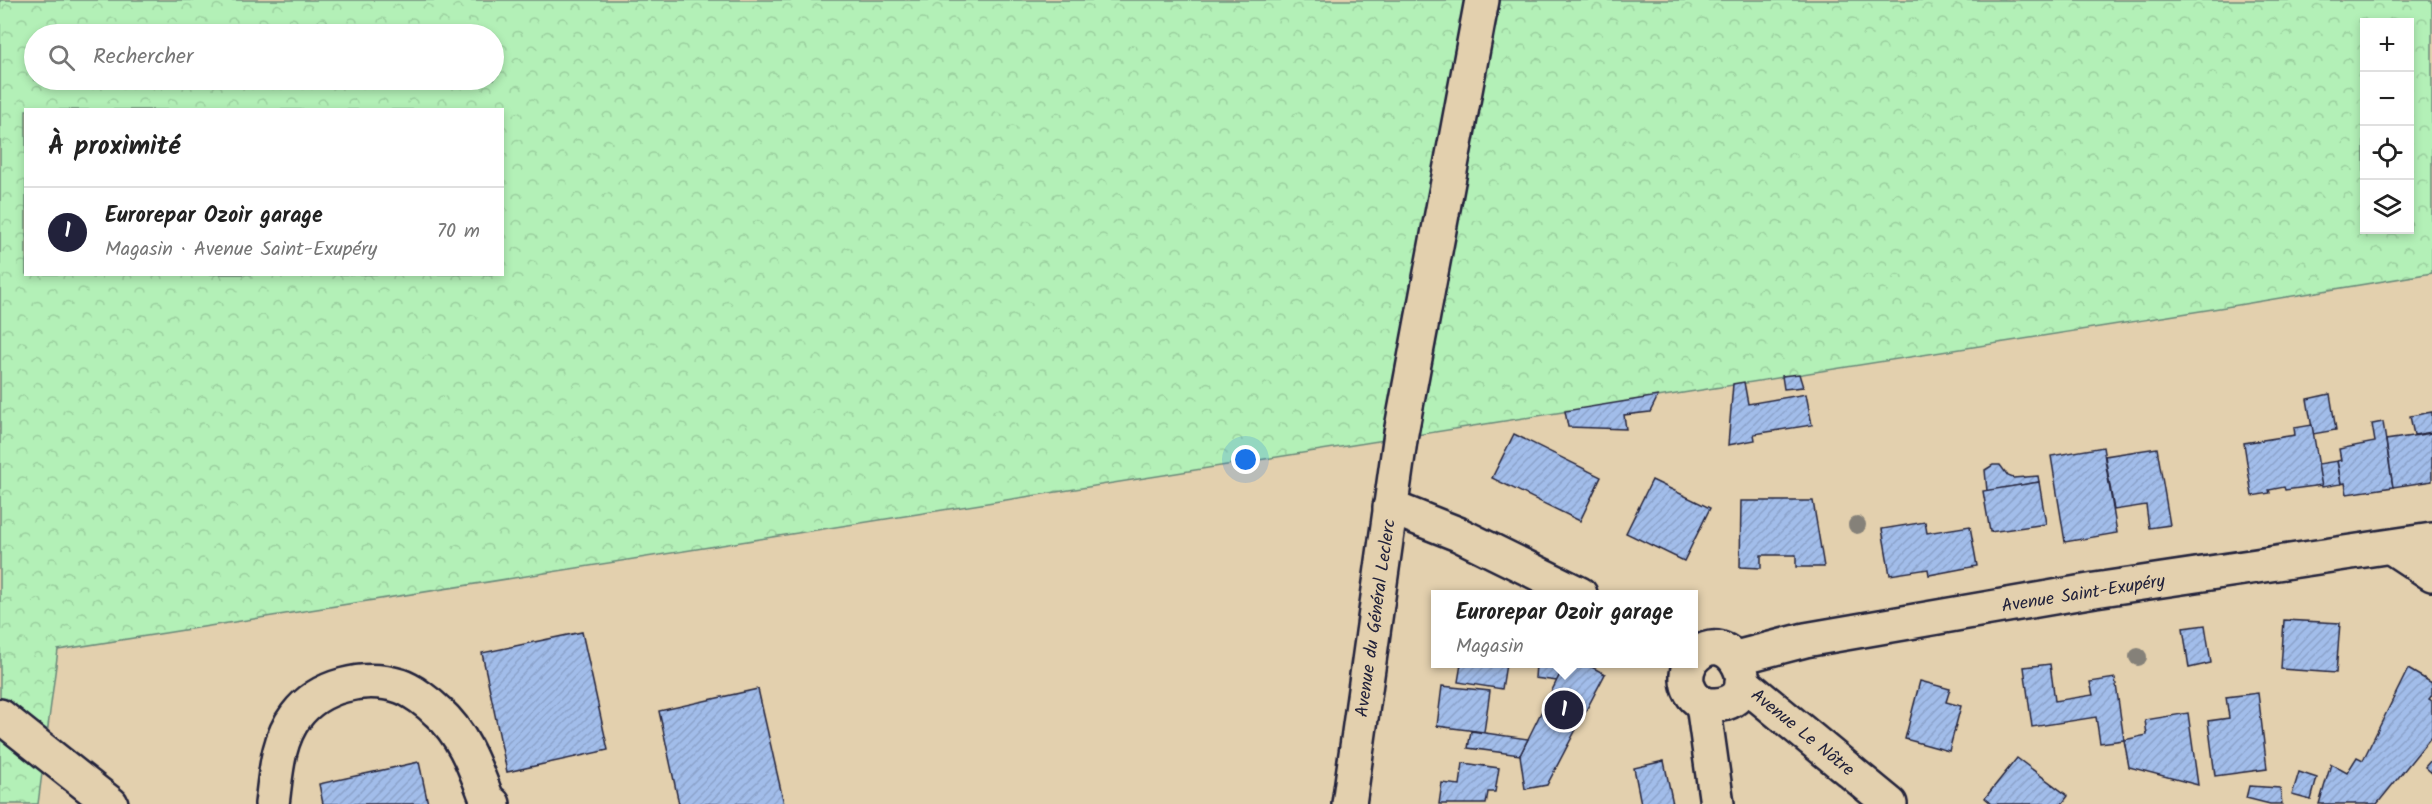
<!DOCTYPE html>
<html lang="fr">
<head>
<meta charset="utf-8">
<style>
	:root { --surface:#fff; --page:#f2f2f2; --text:#222; --muted:#767676; --line:#e0e0e0; --accent:#22223b }
	body { margin:0; font-family:Kalam,sans-serif; background:var(--page); color:var(--text) }
	.controls { position:absolute; right:18px; top:18px; display:grid; overflow:hidden; border-radius:0px; box-shadow:0 3px 9px #0003 }
	.controls button { width:54px; height:54px; display:grid; place-items:center; padding:0; border:0; border-bottom:2px solid var(--line); background:var(--surface); color:var(--text); font:30px sans-serif }
	.you { position:absolute; left:1246px; top:460px; width:21px; height:21px; margin:-15px; border:4px solid #fff; border-radius:50%; background:#1a73e8; box-shadow:0 0 0 9px #1a73e833 }
	.badge { display:grid; place-items:center; width:39px; height:39px; border-radius:50%; background:var(--accent); color:#fff; font-size:20px; font-weight:700 }
	.pin { position:absolute; translate:-50% -50%; border:3px solid #fff; box-shadow:0 2px 6px #0006 }
	.popup { position:absolute; left:1431px; top:590px; width:267px; height:78px; box-sizing:border-box; display:grid; place-content:center; border-radius:0px; background:var(--surface); filter:drop-shadow(0 2px 4px #0005); font-size:20px; white-space:nowrap; color:var(--muted) }
	.popup b { font-size:22px; color:var(--text) }
	.popup::after { content:''; position:absolute; left:50%; top:100%; margin-left:-12px; border:12px solid transparent; border-top-color:var(--surface) }
	.list { margin:0; padding:0; list-style:none }
	h2 { display:flex; justify-content:space-between; align-items:center; height:78px; margin:0; padding:0 24px; font-size:26px }
	h2 small { font-size:20px; font-weight:400; color:var(--muted) }
	.list li { display:grid; grid-template-columns:39px 1fr auto; gap:18px; align-items:center; box-sizing:border-box; height:90px; padding:0 24px; border-top:2px solid var(--line) }
	.list b { display:block; font-size:22px; white-space:nowrap }
	.list p { margin:0; font-size:20px; white-space:nowrap; color:var(--muted) }
	.list em { font-size:20px; font-style:normal; color:var(--muted) }
	.icon { flex:none; width:33px; height:33px; fill:none; stroke:currentColor; stroke-width:2; stroke-linecap:round; stroke-linejoin:round }
	.map { position:relative; flex:none; width:2432px; height:804px; overflow:hidden }
	.search { position:absolute; background:var(--surface); box-shadow:0 3px 9px #0003; left:24px; top:24px; width:480px; height:66px; display:flex; align-items:center; gap:15px; box-sizing:border-box; padding:0 21px; border-radius:33px; color:var(--muted); font-size:22px }
	.panel { position:absolute; background:var(--surface); box-shadow:0 3px 9px #0003; left:24px; top:108px; width:480px; height:168px; border-radius:0px }
	.map>svg:first-child { display:block }
	.forest { fill:url(#forest-crowns); stroke:#6a8979; stroke-width:1.5; fill-rule:evenodd }
	.building { fill:url(#building-hatch); stroke:#22223b; stroke-width:1.5 }
	.lines { fill:none; stroke-linecap:round; stroke-linejoin:round }
	.minor-casing { stroke:#22223b; stroke-width:38 }
	.tertiary-casing { stroke:#22223b; stroke-width:38 }
	.minor { stroke:#e3d0ae; stroke-width:33 }
	.tertiary { stroke:#e3d0ae; stroke-width:33 }
	.tree { fill:#858179 }
	.labels { text-anchor:middle; stroke-width:5; stroke-linejoin:round; paint-order:stroke }
	.street-label { font-size:18px; fill:#22223b; stroke:#e3d0ae }
</style>
</head>
<body>
<div class="map">
<svg width="2432" height="804" viewBox="0 0 2432 804">
	<defs>
		<pattern id="forest-crowns" width="20" height="18" patternUnits="userSpaceOnUse" patternTransform="scale(1.5)"><rect width="20" height="18" fill="#b3f0b7"/><path d="M2 6a3 3 0 1 1 6 0M12 15a3 3 0 1 1 6 0" fill="none" stroke="#9ace9e"/></pattern>
		<pattern id="building-hatch" width="6" height="6" patternUnits="userSpaceOnUse" patternTransform="scale(1.5)"><rect width="6" height="6" fill="#a2bdea"/><path d="M-1 1l2-2M0 6l6-6M5 7l2-2" fill="none" stroke="#8ba2ca"/></pattern>
	</defs>
	<rect width="100%" height="100%" fill="#e3d0ae"/>
	<filter id="ink" filterUnits="userSpaceOnUse"><feTurbulence type="fractalNoise" baseFrequency=".0167" numOctaves="2"/><feDisplacementMap in="SourceGraphic" scale="12" xChannelSelector="R" yChannelSelector="G"/><feConvolveMatrix kernelMatrix="1 2 1 2 8 2 1 2 1" color-interpolation-filters="sRGB"/></filter>
	<g filter="url(#ink)">
		<path class="forest" d="M 0,0 L 2432,0 L 2432,273 L 2232,306 L 58,650 L 38,804 L 0,804 ZM 2364,22 L 2410,22 L 2410,230 L 2364,230 ZM 34,34 L 494,34 L 494,80 L 34,80 ZM 26,110 L 502,110 L 502,274 L 26,274 Z"/>
		<g class="building">
			<path d="M 1799,374 L 1803,387 L 1784,389 L 1782,376 Z"/>
			<path d="M 1744,382 L 1748,404 L 1806,394 L 1812,425 L 1754,434 L 1755,440 L 1728,445 L 1733,384 Z"/>
			<path d="M 2330,394 L 2336,430 L 2313,434 L 2307,399 Z"/>
			<path d="M 1658,396 L 1650,412 L 1624,415 L 1626,429 L 1568,427 L 1565,411 Z"/>
			<path d="M 2432,412 L 2432,432 L 2414,435 L 2410,416 Z"/>
			<path d="M 2383,422 L 2393,487 L 2347,494 L 2345,483 L 2341,484 L 2337,461 L 2341,460 L 2339,449 L 2375,442 L 2372,424 Z"/>
			<path d="M 2312,425 L 2322,485 L 2285,490 L 2284,487 L 2269,490 L 2270,493 L 2252,496 L 2244,443 L 2295,435 L 2294,428 Z"/>
			<path d="M 2432,433 L 2432,481 L 2393,487 L 2386,440 Z"/>
			<path d="M 1514,434 L 1601,477 L 1580,521 L 1492,478 Z"/>
			<path d="M 2103,447 L 2117,533 L 2065,542 L 2051,456 Z"/>
			<path d="M 2157,448 L 2170,525 L 2149,528 L 2146,505 L 2114,510 L 2105,456 Z"/>
			<path d="M 2337,461 L 2341,484 L 2322,487 L 2318,464 Z"/>
			<path d="M 1993,465 L 2000,465 L 2008,476 L 2013,478 L 2038,476 L 2039,482 L 1987,491 L 1985,470 Z"/>
			<path d="M 1652,480 L 1710,508 L 1684,561 L 1626,533 Z"/>
			<path d="M 2039,482 L 2046,524 L 1990,532 L 1983,491 Z"/>
			<path d="M 1741,501 L 1813,501 L 1824,567 L 1796,567 L 1796,555 L 1761,555 L 1761,568 L 1740,567 Z"/>
			<path d="M 1925,522 L 1927,533 L 1970,526 L 1977,566 L 1929,575 L 1928,569 L 1890,575 L 1882,529 Z"/>
			<path d="M 2284,620 L 2340,623 L 2336,673 L 2281,669 Z"/>
			<path d="M 2205,625 L 2211,663 L 2189,668 L 2183,628 Z"/>
			<path d="M 582,632 L 608,750 L 507,772 L 482,653 Z"/>
			<path d="M 1461,664 L 1506,664 L 1502,689 L 1458,682 Z"/>
			<path d="M 1536,664 L 1543,664 L 1564,666 L 1557,681 L 1535,678 Z"/>
			<path d="M 1565,664 L 1586,664 L 1605,674 L 1547,785 L 1525,789 L 1520,755 Z"/>
			<path d="M 2050,664 L 2055,701 L 2093,695 L 2090,682 L 2115,678 L 2124,740 L 2100,743 L 2096,717 L 2032,727 L 2024,667 Z"/>
			<path d="M 2408,669 L 2432,683 L 2432,695 L 2429,699 L 2432,701 L 2432,736 L 2377,804 L 2319,804 L 2331,764 L 2347,773 L 2357,757 L 2363,760 Z"/>
			<path d="M 1920,681 L 1950,689 L 1946,702 L 1961,706 L 1949,751 L 1905,739 Z"/>
			<path d="M 1442,686 L 1490,691 L 1484,732 L 1437,726 Z"/>
			<path d="M 758,689 L 784,804 L 679,804 L 659,711 Z"/>
			<path d="M 2258,693 L 2267,769 L 2215,776 L 2208,721 L 2229,718 L 2226,697 Z"/>
			<path d="M 2188,713 L 2198,785 L 2129,767 L 2124,740 L 2147,735 L 2145,720 Z"/>
			<path d="M 1471,731 L 1528,739 L 1520,755 L 1468,748 Z"/>
			<path d="M 2017,758 L 2068,796 L 2062,804 L 1992,804 L 1985,798 Z"/>
			<path d="M 2432,759 L 2432,773 L 2425,767 Z"/>
			<path d="M 1664,761 L 1673,804 L 1641,804 L 1634,768 Z"/>
			<path d="M 419,762 L 428,804 L 323,804 L 319,784 Z"/>
			<path d="M 1463,763 L 1499,768 L 1495,792 L 1488,792 L 1486,804 L 1439,804 L 1442,783 L 1460,785 Z"/>
			<path d="M 2299,772 L 2317,778 L 2311,800 L 2292,795 Z"/>
			<path d="M 2249,786 L 2280,788 L 2282,804 L 2270,804 L 2246,798 Z"/>
		</g>
		<g class="lines">
			<g class="minor-casing">
				<g id="minor">
					<path d="M 1390,507 L 1458,534 L 1580,594"/>
					<path d="M 2391,547 L 2432,574"/>
					<path d="M 1736,658 L 1805,640 L 2095,590 L 2432,540"/>
					<path d="M 1690,664 C 1681,682 1692,707 1716,705 C 1771,701 1729,618 1693,659"/>
					<path d="M 1742,682 L 1890,804"/>
					<path d="M 1703,704 L 1717,804"/>
					<path d="M 0,716 L 111,804"/>
					<path d="M 272,804 C 276,774 277,741 296,716 C 319,685 365,675 400,686 C 412,690 429,703 438,712 C 464,735 475,768 487,799 L 493,804"/>
				</g>
			</g>
			<g class="tertiary-casing">
				<path id="tertiary" d="M 1349,804 L 1401,433 L 1482,0"/>
			</g>
			<use href="#minor" class="minor"/>
			<use href="#tertiary" class="tertiary"/>
		</g>
		<g class="tree">
			<circle cx="1857" cy="525" r="9"/>
			<circle cx="2138" cy="657" r="9"/>
		</g>
	</g>
	<g class="labels">
		<g class="street-label">
			<text transform="translate(2083 593) rotate(-9)" y="6">Avenue Saint-Exupéry</text>
			<text transform="translate(1375 618) rotate(-82)" y="6">Avenue du Général Leclerc</text>
			<text transform="translate(1803 732) rotate(39)" y="6">Avenue Le Nôtre</text>
		</g>
	</g>
</svg>
<div class="controls">
<button>+</button>
<button>−</button>
<button><svg class="icon" aria-label="locate" viewBox="0 0 24 24"><circle cx="12" cy="12" r="6"/><path d="M12 2v4M12 18v4M2 12h4M18 12h4"/></svg></button>
<button><svg class="icon" aria-label="layers" viewBox="0 0 24 24"><path d="M12 4l9 5-9 5-9-5zM3 14l9 5 9-5"/></svg></button>
</div>
<div class="you"></div>
<div class="pin badge" style="left:1564px;top:710px">1</div>
<div class="popup"><b>Eurorepar Ozoir garage</b>Magasin</div>
<div class="search"><svg class="icon" aria-label="search" viewBox="0 0 24 24"><circle cx="10" cy="10" r="6"/><path d="M15 15l6 6"/></svg>Rechercher</div>
<section class="panel">
<h2>À proximité<small></small></h2>
<ul class="list">
<li><span class="badge">1</span><div><b>Eurorepar Ozoir garage</b><p>Magasin · Avenue Saint-Exupéry</p></div><em>70 m</em></li>
</ul>
</section>
</div>
</body>
</html>
